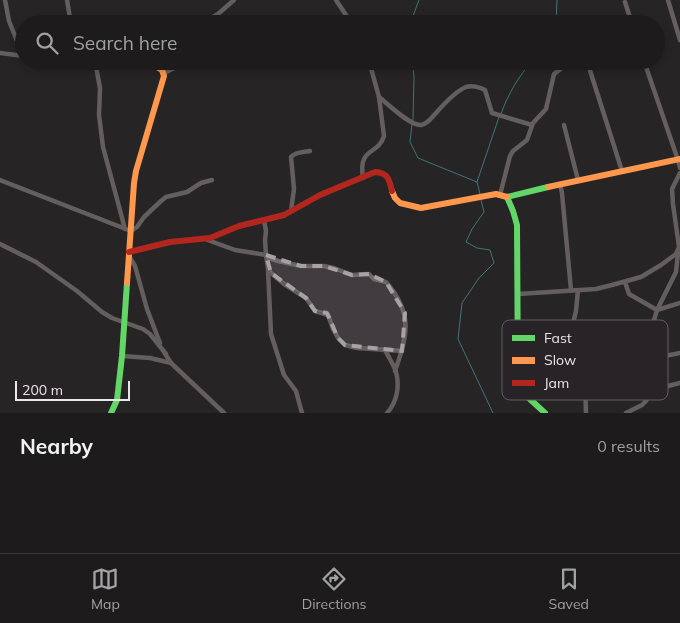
<!DOCTYPE html>
<html lang="en">
<head>
<meta charset="utf-8">
<style>
	:root { --surface:#1d1b1c; --page:#2a2829; --text:#f1f3f6; --muted:#a0a1a3; --line:#3b393b; --accent:#a6a2a5 }
	body { margin:0; font-family:Mulish,sans-serif; background:var(--page); color:var(--text) }
	.scale { position:absolute; left:15px; bottom:12px; width:115px; box-sizing:border-box; padding-left:5px; border:2px solid #eae6e9; border-top:0; font-size:14px; line-height:18px; white-space:nowrap; color:#eae6e9; -webkit-text-stroke:4px #282327; paint-order:stroke }
	.list { margin:0; padding:0; list-style:none }
	h2 { display:flex; justify-content:space-between; align-items:center; height:65px; margin:0; padding:0 20px; font-size:21px }
	h2 small { font-size:16px; font-weight:400; color:var(--muted) }
	.icon { flex:none; width:28px; height:28px; fill:none; stroke:currentColor; stroke-width:2; stroke-linecap:round; stroke-linejoin:round }
	.map { position:relative; flex:none; width:680px; height:413px; overflow:hidden }
	.search { position:absolute; background:var(--surface); box-shadow:0 2px 8px #0003; left:15px; right:15px; top:15px; height:55px; display:flex; align-items:center; gap:12px; box-sizing:border-box; padding:0 18px; border-radius:28px; color:var(--muted); font-size:19px }
	.sheet { height:140px; background:var(--surface) }
	nav { display:flex; justify-content:space-around; align-items:center; box-sizing:border-box; height:70px; border-top:1px solid var(--line); background:var(--surface); font-size:14px; color:var(--muted) }
	nav a { display:grid; justify-items:center; gap:2px }
	nav .on { color:var(--accent) }
	.map>svg:first-child { display:block }
	.lines { fill:none; stroke-linecap:round; stroke-linejoin:round }
	.stream { stroke:#407677; stroke-width:1 }
	.street { stroke:#655e5f; stroke-width:4.5 }
	.fast { stroke:#63d668; stroke-width:6 }
	.slow { stroke:#ff974d; stroke-width:6 }
	.jam { stroke:#b3261e; stroke-width:6 }
	.marked { fill:#a6a2a5; fill-opacity:0.2; stroke:#a6a2a5; stroke-width:4; stroke-dasharray:10 6; stroke-linejoin:round }
	.key { fill:#282327; stroke:#625e61; stroke-width:1 }
	.key-label { font-size:14px; fill:#eae6e9 }
</style>
</head>
<body>
<div class="map">
<svg width="680" height="413" viewBox="0 0 680 413">
	<rect width="100%" height="100%" fill="#272426"/>
	<g class="lines">
		<g class="stream">
			<path d="M 410,24 L 419,0"/>
			<path d="M 556,24 L 557,0"/>
			<path d="M 412,61 L 414,77 L 413,120"/>
			<path d="M 501,114 C 508,94 519,76 532,61"/>
			<path d="M 412,124 L 410,142 L 418,158 L 477,182 L 480,194"/>
			<path d="M 477,182 L 499,117"/>
			<path d="M 481,200 L 484,212 L 472,229 L 466,242 L 477,248 L 490,250 L 494,263 L 479,278 L 462,303 L 458,339 L 493,413"/>
		</g>
		<g class="street">
			<path d="M 5,0 L 9,21 L 23,56"/>
			<path d="M 67,0 L 71,24"/>
			<path d="M 336,0 L 352,24"/>
			<path d="M 668,0 L 680,40"/>
			<path d="M 625,2 L 632,24"/>
			<path d="M 201,24 L 218,14 L 234,0"/>
			<path d="M 0,53 L 24,56"/>
			<path d="M 95,61 L 100,88 L 99,115 L 103,147 L 125,229"/>
			<path d="M 587,61 L 622,171"/>
			<path d="M 644,61 L 678,160 L 680,168"/>
			<path d="M 164,74 C 171,68 181,67 185,61"/>
			<path d="M 379,97 C 388,104 410,126 421,125 C 428,124 432,117 436,113 C 443,105 456,91 466,87 C 471,85 480,87 485,90 L 492,113 L 532,125"/>
			<path d="M 564,125 L 578,180"/>
			<path d="M 363,178 C 358,146 378,156 384,136 L 379,97 L 369,61"/>
			<path d="M 0,180 L 131,231 L 137,227 L 144,217 L 161,201 L 166,197 L 187,192 L 201,183 L 212,180"/>
			<path d="M 560,184 L 562,193 L 571,290"/>
			<path d="M 500,195 L 510,156 L 513,151 L 527,140 L 533,123 L 546,109 L 554,74 L 567,64 L 571,61"/>
			<path d="M 291,211 L 294,189 L 291,157 C 295,152 304,152 310,151"/>
			<path d="M 264,220 L 266,231 L 265,240 L 266,255 L 268,269 L 271,273 L 284,284 L 306,298 L 315,311 L 328,315 L 333,329 L 338,338 L 345,345 L 357,348 L 402,351"/>
			<path d="M 205,239 L 235,250 L 266,255 L 269,258 L 278,261 L 301,266 L 324,266 L 334,268 L 352,275 L 369,274 L 374,279 L 386,282 C 413,313 408,334 395,371"/>
			<path d="M 0,244 L 36,262 L 77,291 L 102,312 L 112,318 L 143,329 L 150,334 L 166,354"/>
			<path d="M 129,256 L 135,266 L 147,309 L 160,343"/>
			<path d="M 268,270 L 271,334 L 284,375 L 296,391 L 302,413"/>
			<path d="M 625,282 L 629,294 L 657,310 L 680,303"/>
			<path d="M 518,294 L 596,289 L 612,285 L 641,277 L 661,265 L 676,254 L 679,247 L 673,204 L 672,189 L 680,173"/>
			<path d="M 518,340 L 542,347 L 567,348 L 572,363 C 581,365 584,359 592,360 C 601,360 610,363 618,365"/>
			<path d="M 567,348 L 576,311 L 578,290"/>
			<path d="M 385,350 C 388,356 394,365 396,372 C 400,386 397,402 387,413"/>
			<path d="M 164,352 L 171,363 L 224,413"/>
			<path d="M 122,356 L 150,358 L 171,363"/>
			<path d="M 585,384 L 586,413"/>
			<path d="M 649,388 L 668,386 L 680,383"/>
			<path d="M 524,392 L 558,385 L 585,384 L 616,366 L 626,359 L 633,359 L 637,357 L 641,358 L 645,360 L 680,353"/>
			<path d="M 626,413 L 642,405 L 646,401 L 648,397 L 649,388 L 645,360 L 653,337 L 652,327 L 657,310 L 676,272 L 678,253"/>
		</g>
		<g class="fast">
			<path d="M 111,413 L 117,400 L 122,356 L 127,283"/>
			<path d="M 545,413 L 520,390 L 518,385 L 517,225 L 513,211 L 507,197 L 548,187"/>
		</g>
		<g class="slow">
			<path d="M 102,61 L 155,66 L 162,70 L 164,76 L 136,171 L 134,183 L 127,283"/>
			<path d="M 548,187 L 680,159"/>
			<path d="M 392,191 L 395,198 L 400,203 L 421,208 L 496,194 L 507,197"/>
		</g>
		<path class="jam" d="M 129,252 L 170,242 L 210,238 L 239,226 L 284,215 L 320,195 L 375,172 C 389,173 389,180 392,191"/>
	</g>
	<path class="marked" d="M 266,255 L 301,266 L 324,266 L 352,275 L 369,274 L 386,282 L 405,313 L 402,351 L 345,345 L 338,338 L 327,313 L 315,311 L 306,298 L 271,273 Z"/>
	<rect x="502" y="320" width="166" height="80" rx="8" class="key"/>
	<rect x="512" y="335" width="23" height="6" fill="#63d668"/>
	<rect x="512" y="357" width="23" height="7" fill="#ff974d"/>
	<rect x="512" y="380" width="23" height="6" fill="#b3261e"/>
	<g class="key-label">
		<text x="544" y="343">Fast</text>
		<text x="544" y="365">Slow</text>
		<text x="544" y="388">Jam</text>
	</g>
</svg>
<div class="scale">200 m</div>
<div class="search"><svg class="icon" aria-label="search" viewBox="0 0 24 24"><circle cx="10" cy="10" r="6"/><path d="M15 15l6 6"/></svg>Search here</div>
</div>
<section class="sheet">
<h2>Nearby<small>0 results</small></h2>
<ul class="list">
</ul>
</section>
<nav>
<a class="on"><svg class="icon" aria-label="map" viewBox="0 0 24 24"><path d="M3 6l6-2 6 2 6-2v14l-6 2-6-2-6 2zM9 4v14M15 6v14"/></svg>Map</a>
<a><svg class="icon" aria-label="directions" viewBox="0 0 24 24"><path d="M12 3l9 9-9 9-9-9zM9 14v-3h6M13 9l2 2-2 2"/></svg>Directions</a>
<a><svg class="icon" aria-label="saved" viewBox="0 0 24 24"><path d="M7 4h10v16l-5-4-5 4z"/></svg>Saved</a>
</nav>
</body>
</html>
